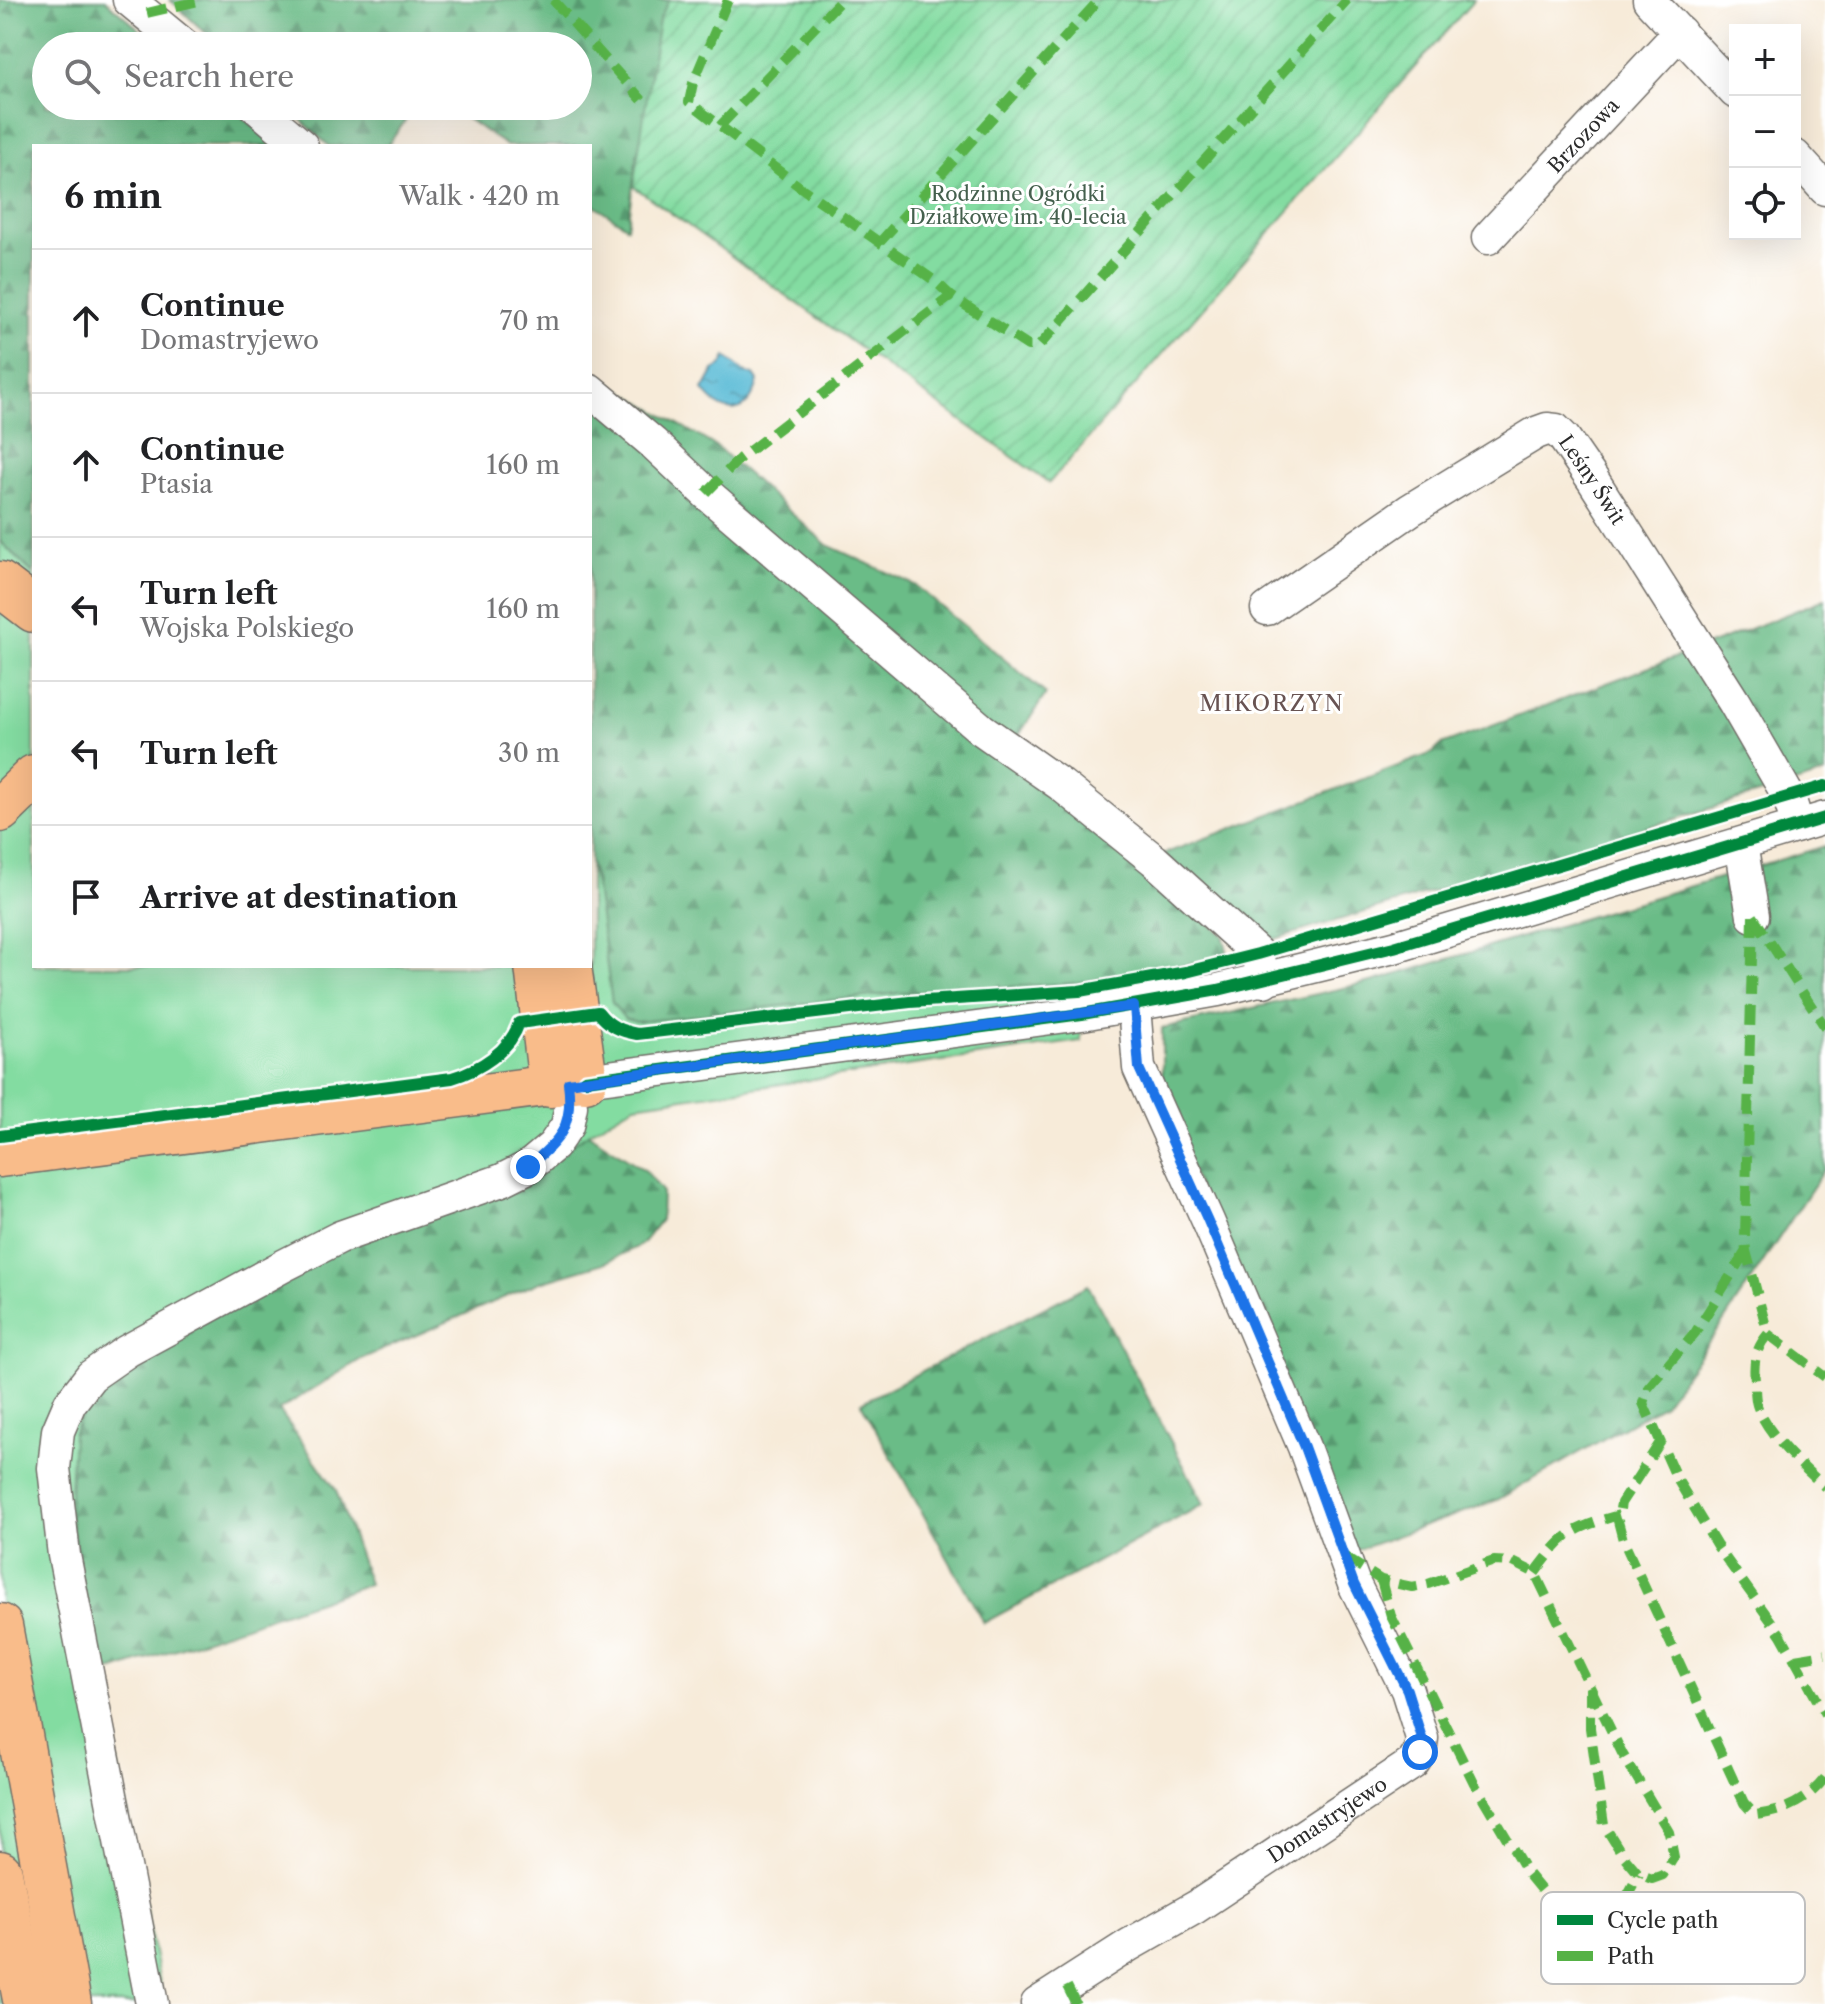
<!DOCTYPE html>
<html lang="en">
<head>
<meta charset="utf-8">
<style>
	:root { --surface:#fff; --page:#f2f2f2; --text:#202124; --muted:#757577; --line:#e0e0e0 }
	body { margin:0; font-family:"Libre Caslon Text",serif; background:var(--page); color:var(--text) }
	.controls { position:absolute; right:24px; top:24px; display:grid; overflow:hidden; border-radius:0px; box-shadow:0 8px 32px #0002 }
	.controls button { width:72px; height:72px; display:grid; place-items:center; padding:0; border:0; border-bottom:2px solid var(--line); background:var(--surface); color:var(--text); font:40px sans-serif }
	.stop { position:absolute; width:24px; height:24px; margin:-18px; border:6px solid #1a73e8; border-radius:50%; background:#fff }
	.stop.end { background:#1a73e8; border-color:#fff; box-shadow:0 2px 8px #0008 }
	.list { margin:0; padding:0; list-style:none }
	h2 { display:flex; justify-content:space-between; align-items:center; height:104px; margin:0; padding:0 32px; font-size:34px }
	h2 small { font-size:26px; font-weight:400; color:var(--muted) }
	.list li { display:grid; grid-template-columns:52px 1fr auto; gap:24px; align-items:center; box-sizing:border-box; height:144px; padding:0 32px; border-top:2px solid var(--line) }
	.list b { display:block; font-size:30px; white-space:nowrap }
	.list p { margin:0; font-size:26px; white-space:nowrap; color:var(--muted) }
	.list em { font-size:26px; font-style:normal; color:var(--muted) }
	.icon { flex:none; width:44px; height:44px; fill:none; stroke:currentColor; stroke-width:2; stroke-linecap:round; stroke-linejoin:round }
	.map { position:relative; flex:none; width:1825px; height:2004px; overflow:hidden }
	.search { position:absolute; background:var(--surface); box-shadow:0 8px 32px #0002; left:32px; top:32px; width:560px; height:88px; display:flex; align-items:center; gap:20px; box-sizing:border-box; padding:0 28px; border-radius:44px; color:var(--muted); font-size:30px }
	.panel { position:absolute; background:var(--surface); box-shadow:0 8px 32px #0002; left:32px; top:144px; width:560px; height:824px; border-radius:0px }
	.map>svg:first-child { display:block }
	.grass { fill:#83dca1; stroke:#578466; stroke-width:2 }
	.forest { fill:url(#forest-firs); stroke:#4a7459; stroke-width:2 }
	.garden { fill:url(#garden-furrows); stroke:#578466; stroke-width:2 }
	.water { fill:url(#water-ripples); stroke:#417280; stroke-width:2 }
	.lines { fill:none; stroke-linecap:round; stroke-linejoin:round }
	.minor-casing { stroke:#726e68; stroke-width:35 }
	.major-casing { stroke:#726e68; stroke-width:43 }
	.highway-casing { stroke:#726e68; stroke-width:47 }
	.minor { stroke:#fff; stroke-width:32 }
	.major { stroke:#f9bc8a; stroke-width:40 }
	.highway { stroke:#f9bc8a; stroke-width:44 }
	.quiet { stroke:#56b246; stroke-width:10; stroke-dasharray:20 10; stroke-linecap:butt }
	.cycleway-casing { stroke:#fff; stroke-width:17 }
	.cycleway { stroke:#00873e; stroke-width:12 }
	.route { stroke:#1a73e8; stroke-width:10 }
	.labels { text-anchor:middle; stroke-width:6; stroke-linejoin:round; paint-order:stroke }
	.street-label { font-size:20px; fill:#2b2b2b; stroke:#fff }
	.park-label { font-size:20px; fill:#45604e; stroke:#fff }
	.neighbourhood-label { font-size:22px; letter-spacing:2px; fill:#685352; stroke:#fff }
	.key { fill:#fff; stroke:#bfbfbf; stroke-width:2 }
	.key-label { font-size:22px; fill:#2b2b2b }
</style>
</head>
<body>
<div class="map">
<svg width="1825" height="2004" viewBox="0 0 1825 2004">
	<defs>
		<pattern id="forest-firs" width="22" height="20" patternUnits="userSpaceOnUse" patternTransform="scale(2)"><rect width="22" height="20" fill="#6abc87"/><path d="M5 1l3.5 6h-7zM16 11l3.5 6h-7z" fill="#57996f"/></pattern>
		<pattern id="garden-furrows" width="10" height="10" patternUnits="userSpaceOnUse" patternTransform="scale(2)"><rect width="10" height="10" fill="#83dca1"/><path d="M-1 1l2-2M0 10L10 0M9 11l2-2" fill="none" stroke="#71bd8b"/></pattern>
		<pattern id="water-ripples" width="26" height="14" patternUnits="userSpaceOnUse" patternTransform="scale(2)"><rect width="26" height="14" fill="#57bad5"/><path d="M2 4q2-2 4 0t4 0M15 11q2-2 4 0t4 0" fill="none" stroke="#4897ad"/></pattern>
	</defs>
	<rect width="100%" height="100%" fill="#fff"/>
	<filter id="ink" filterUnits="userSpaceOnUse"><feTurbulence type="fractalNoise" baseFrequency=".0125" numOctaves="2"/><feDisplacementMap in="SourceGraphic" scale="16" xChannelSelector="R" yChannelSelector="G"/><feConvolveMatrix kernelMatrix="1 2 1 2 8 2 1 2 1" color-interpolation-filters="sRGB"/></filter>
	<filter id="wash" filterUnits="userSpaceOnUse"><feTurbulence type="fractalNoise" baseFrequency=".006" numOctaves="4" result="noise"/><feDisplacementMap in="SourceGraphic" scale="32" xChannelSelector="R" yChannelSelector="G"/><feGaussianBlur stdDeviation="1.8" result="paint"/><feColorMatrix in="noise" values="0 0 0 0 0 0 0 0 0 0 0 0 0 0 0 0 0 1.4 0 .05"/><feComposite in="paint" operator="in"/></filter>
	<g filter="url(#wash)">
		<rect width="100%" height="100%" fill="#f7ebd9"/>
		<path class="grass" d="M 0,541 L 34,574 L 34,966 L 590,966 L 590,863 L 625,1019 L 637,1022 L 899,993 L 1077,983 L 1081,1041 L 635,1105 L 588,1133 L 528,1176 L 69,1512 L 164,2004 L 0,2004 Z"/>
		<g class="forest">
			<path d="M 0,0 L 105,0 L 159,46 L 46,46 L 46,106 L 230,106 L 277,146 L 34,146 L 34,574 L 0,541 Z"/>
			<path d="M 170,0 L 674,0 L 637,155 L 627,227 L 590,202 L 590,146 L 507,146 L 448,106 L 578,106 L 578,46 L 220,46 Z"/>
			<path d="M 286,106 L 416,106 L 387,146 L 329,146 Z"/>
			<path d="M 590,378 L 602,379 L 717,447 L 827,545 L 915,585 L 1046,694 L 1007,753 L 1223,935 L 1229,958 L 1077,983 L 899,993 L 637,1022 L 625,1019 L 612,1003 L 595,880 L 590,863 Z"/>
			<path d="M 1825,599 L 1825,774 L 1262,943 L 1163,854 L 1433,753 L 1441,745 L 1714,643 Z"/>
			<path d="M 1825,846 L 1825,1169 L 1721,1325 L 1664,1404 L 1497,1500 L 1349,1553 L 1162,1099 L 1162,1028 L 1375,981 Z"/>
			<path d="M 588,1133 L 646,1171 L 662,1191 L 661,1220 L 641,1245 L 604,1263 L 540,1282 L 363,1358 L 279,1410 L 336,1490 L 369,1584 L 114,1670 L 99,1673 L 69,1512 L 73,1434 L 95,1383 L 340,1245 L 528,1176 Z"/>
			<path d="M 1088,1285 L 1204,1504 L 984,1623 L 861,1403 Z"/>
		</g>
		<path class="garden" d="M 669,0 L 1474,0 L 1049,483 L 633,186 L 659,20 Z"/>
		<path class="water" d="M 726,357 L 746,373 L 754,375 L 758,381 C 749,417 724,418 703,390 L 714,370 L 721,366 Z"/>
	</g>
	<g filter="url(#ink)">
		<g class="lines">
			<g class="minor-casing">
				<g id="minor">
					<path d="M 129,0 L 185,46"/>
					<path d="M 1649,0 L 1735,92"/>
					<path d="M 255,106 L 302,146"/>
					<path d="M 1795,156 L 1825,189"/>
					<path id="s1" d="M 1488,238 L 1680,32"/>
					<path d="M 590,390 L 653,443 L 706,493 L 981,729 L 1061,785 L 1154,860 L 1258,954 L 1264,981"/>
					<path id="s2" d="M 1267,609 L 1410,510 L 1536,433 L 1547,429 L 1556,430 L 1564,438 L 1593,480 L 1734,702 L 1789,797 L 1798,826"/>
					<path d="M 1741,844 L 1753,916"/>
					<path d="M 585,1080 L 1082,1014 L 1218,990 L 1394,947 L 1825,818"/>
					<path d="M 152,2004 L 64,1555 L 54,1468 L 58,1431 L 70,1403 L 91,1376 L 127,1351 L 285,1265 L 340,1237 L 502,1180 L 528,1167 L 553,1146 L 567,1126 L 571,1106 L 568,1083"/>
					<path id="s3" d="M 1037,2004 L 1129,1945 L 1196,1907 L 1413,1763 L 1420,1752 L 1422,1738 L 1407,1690 L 1354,1584 L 1304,1447 L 1208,1221 L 1139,1068 L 1134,1006"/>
				</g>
			</g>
			<g class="major-casing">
				<path id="major" d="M 0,1157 L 583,1081"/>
			</g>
			<g class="highway-casing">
				<g id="highway">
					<path d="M 0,584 L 34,610"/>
					<path d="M 0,810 L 34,777"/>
					<path d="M 537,966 L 551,1085"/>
					<path d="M 569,966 L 585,1080"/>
					<path d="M 0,1626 L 69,2004"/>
					<path d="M 0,1873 L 26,2004"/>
				</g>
			</g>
			<use href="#minor" class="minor"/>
			<use href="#major" class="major"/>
			<use href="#highway" class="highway"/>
			<g class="quiet">
				<path d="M 553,0 L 642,100"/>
				<path d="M 728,0 L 693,83 L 689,102 L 800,187 L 935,281 L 951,296 L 1028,346 L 1039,346 L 1347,0"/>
				<path d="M 147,13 L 203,0"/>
				<path d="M 720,126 L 841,0"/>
				<path d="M 880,242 L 1099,0"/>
				<path d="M 706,493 L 740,458 L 951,296"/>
				<path d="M 1753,916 L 1745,1237 L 1746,1251 L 1768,1334 C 1756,1348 1753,1362 1755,1380 C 1755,1388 1755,1398 1757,1405 C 1767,1435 1802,1466 1825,1487"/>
				<path d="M 1753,916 L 1825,1027"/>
				<path d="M 1746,1251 L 1695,1333 L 1648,1388 L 1643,1403 L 1677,1479 L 1717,1546 L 1781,1635 L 1825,1714"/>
				<path d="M 1768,1334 L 1825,1377"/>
				<path d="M 1661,1441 L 1621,1503 L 1618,1521 L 1623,1540 L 1744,1803 L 1755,1815 C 1783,1812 1807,1801 1825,1778"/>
				<path d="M 1345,1557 L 1381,1580 L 1412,1587 L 1428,1584 L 1494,1561 L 1513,1562 L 1535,1573 L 1622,1753 L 1669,1832 L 1674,1857 L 1663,1875 L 1652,1879 L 1639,1874 L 1622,1854 L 1604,1825 L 1590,1728 L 1590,1688"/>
				<path d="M 1535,1573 C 1565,1533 1570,1529 1619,1515"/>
				<path d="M 1381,1580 L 1391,1616 L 1474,1783 L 1528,1874 L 1560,1913 L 1578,1920 L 1597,1917 L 1622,1905 L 1639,1874"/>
				<path d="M 1795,1659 L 1825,1654"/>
				<path d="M 1067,1986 L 1076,2004"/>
			</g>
			<g class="cycleway-casing">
				<g id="cycleway">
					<path d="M 585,1080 L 1082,1014 L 1218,990 L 1394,947 L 1825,818"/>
					<path d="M 0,1136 L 452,1078 C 479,1070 510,1051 519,1023 L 598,1012 C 609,1026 620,1031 637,1034 L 910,1002 L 1079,991 L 1186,972 L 1258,954 L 1825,786"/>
				</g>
			</g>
			<use href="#cycleway" class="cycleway"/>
		</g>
	</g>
	<g class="lines" filter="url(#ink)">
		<path class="route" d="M 528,1167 C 560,1139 574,1127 568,1083 L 1134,1006 L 1139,1068 L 1208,1221 L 1304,1447 L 1354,1584 L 1407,1690 L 1422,1738 L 1420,1752"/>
	</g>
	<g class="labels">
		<g class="street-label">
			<text dy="7" stroke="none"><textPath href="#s1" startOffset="140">Brzozowa</textPath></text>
			<text dy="7" stroke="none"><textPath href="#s2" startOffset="404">Leśny Świt</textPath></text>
			<text dy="7" stroke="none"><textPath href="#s3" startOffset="344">Domastryjewo</textPath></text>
		</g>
		<g class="park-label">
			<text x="1018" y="201">Rodzinne Ogródki<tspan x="1018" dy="23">Działkowe im. 40-lecia</tspan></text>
		</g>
		<g class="neighbourhood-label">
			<text x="1272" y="711">MIKORZYN</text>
		</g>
	</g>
	<rect x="1541" y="1892" width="264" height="92" rx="12" class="key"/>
	<rect x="1557" y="1915" width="36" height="10" fill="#00873e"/>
	<rect x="1557" y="1951" width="36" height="10" fill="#56b246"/>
	<g class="key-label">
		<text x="1607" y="1928">Cycle path</text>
		<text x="1607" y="1964">Path</text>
	</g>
</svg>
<div class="controls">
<button>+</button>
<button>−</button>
<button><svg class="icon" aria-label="locate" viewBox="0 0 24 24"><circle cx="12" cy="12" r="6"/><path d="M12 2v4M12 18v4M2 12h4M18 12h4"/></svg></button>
</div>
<div class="stop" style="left:1420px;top:1752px"></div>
<div class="stop end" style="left:528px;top:1167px"></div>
<div class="search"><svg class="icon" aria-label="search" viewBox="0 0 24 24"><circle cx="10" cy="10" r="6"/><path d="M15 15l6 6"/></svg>Search here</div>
<section class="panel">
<h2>6 min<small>Walk · 420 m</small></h2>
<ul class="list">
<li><svg class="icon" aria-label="ahead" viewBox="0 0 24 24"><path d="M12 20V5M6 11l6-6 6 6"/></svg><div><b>Continue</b><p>Domastryjewo</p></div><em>70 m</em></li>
<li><svg class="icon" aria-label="ahead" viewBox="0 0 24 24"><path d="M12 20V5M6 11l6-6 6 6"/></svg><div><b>Continue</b><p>Ptasia</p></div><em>160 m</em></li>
<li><svg class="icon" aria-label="left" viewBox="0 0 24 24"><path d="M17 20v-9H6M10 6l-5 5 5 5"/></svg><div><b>Turn left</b><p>Wojska Polskiego</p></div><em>160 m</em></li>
<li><svg class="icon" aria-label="left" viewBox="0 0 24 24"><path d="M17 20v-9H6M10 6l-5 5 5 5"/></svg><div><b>Turn left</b></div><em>30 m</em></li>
<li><svg class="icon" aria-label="arrive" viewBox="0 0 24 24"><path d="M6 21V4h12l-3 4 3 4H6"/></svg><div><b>Arrive at destination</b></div></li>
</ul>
</section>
</div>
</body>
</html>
